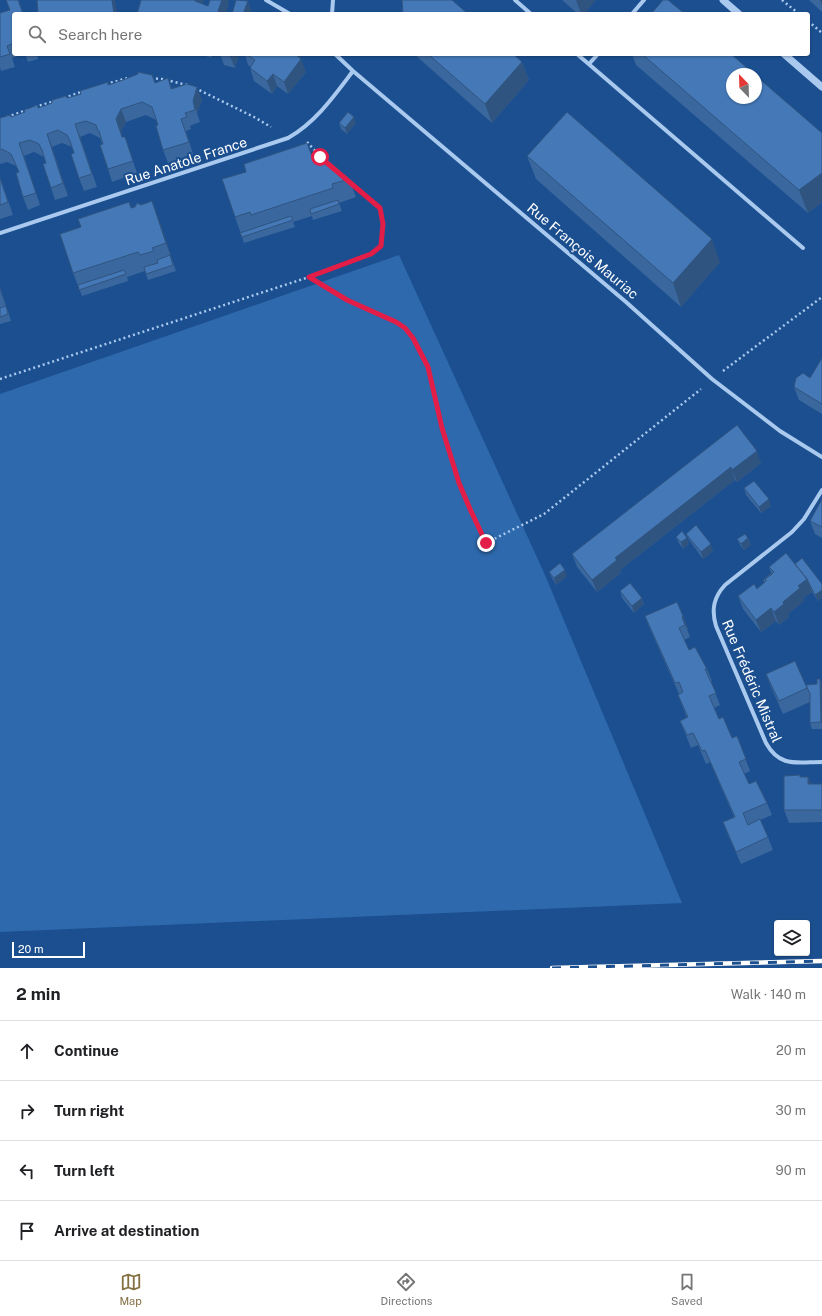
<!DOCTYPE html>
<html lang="en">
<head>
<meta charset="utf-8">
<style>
	:root { --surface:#fff; --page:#f6f6f6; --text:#202124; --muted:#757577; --line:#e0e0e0; --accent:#847042 }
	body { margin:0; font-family:"Public Sans",sans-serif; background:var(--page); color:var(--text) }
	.controls { position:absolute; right:12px; bottom:12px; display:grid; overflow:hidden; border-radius:4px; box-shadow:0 1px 3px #0004 }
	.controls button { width:36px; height:36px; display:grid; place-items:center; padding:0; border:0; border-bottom:1px solid var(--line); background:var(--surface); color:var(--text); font:20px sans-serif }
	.compass { position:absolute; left:726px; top:68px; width:36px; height:36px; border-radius:50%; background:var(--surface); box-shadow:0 1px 3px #0004; rotate:337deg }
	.scale { position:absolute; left:12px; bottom:10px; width:73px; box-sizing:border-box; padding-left:4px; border:2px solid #fff; border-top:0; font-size:11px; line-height:14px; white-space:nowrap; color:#fff; -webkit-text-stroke:3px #1b4f8f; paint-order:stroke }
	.stop { position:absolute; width:12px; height:12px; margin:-9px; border:3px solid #e11d48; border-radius:50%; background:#fff }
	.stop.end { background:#e11d48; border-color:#fff; box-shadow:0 1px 4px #0008 }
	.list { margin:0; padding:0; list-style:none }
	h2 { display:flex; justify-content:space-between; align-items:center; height:52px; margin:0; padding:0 16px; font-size:17px }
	h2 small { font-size:13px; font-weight:400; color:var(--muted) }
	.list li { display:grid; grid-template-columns:26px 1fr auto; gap:12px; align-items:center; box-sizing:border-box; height:60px; padding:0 16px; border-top:1px solid var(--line) }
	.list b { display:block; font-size:15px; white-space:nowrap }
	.list em { font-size:13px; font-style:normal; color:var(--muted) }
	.icon { flex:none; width:22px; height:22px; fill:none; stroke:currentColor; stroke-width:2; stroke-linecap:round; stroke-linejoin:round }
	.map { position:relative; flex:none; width:822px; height:968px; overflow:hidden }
	.search { position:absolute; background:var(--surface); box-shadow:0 1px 3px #0004; left:12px; right:12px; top:12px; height:44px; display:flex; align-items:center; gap:10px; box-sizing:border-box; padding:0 14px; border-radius:4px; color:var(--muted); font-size:15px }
	.sheet { height:292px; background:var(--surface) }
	nav { display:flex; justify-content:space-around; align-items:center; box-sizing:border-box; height:56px; border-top:1px solid var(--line); background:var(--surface); font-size:11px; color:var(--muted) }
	nav a { display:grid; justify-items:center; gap:2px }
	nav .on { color:var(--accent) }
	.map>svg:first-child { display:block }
</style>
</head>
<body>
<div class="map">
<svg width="822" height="968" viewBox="0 0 822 968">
	<rect width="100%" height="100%" fill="#1b4f8f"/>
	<!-- green -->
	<path fill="#2e69ad" d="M399 255 545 575 682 903 0 932V394Z"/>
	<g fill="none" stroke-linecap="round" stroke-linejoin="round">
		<!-- path -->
		<path stroke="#a9c9ee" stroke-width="2.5" stroke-dasharray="2 3" stroke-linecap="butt" d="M782 0 799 14
			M808 21 822 33
			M151 78 162 79 187 85
			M106 84 128 78
			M195 88 254 117 271 127
			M64 98 84 91
			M35 107 55 101
			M7 117 27 110
			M307 142 321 157
			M309 277 347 300 396 322 405 328 413 339 428 367 442 428 459 483 469 509 486 543 544 514 701 389
			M723 371 822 297
			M0 379 309 277 371 254 381 246 383 224 380 208 349 181"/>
		<!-- minor -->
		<path stroke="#a9c9ee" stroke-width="4" d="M266 0 290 14
			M515 0 531 14
			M332 14 333 0
			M632 14 644 0
			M335 54 353 71 626 302 712 379 780 431 822 457
			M577 54 803 248
			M589 64 598 54
			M0 233 288 138C316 122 334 96 353 71
			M822 490 804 519 792 532 725 585C714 597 711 609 716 626L766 743C780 768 797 762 822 762"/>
		<!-- tertiary -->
		<path stroke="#a9c9ee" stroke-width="7" d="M723 0 739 14
			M784 54 822 87"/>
		<!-- rail casing -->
		<g stroke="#fff" stroke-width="4.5">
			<path id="rail" d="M552 968 822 961"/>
		</g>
		<!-- rail -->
		<use href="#rail" stroke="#1b4f8f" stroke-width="3" stroke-dasharray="9" stroke-linecap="butt"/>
	</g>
	<!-- wall -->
	<path fill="#3a679d" d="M6 0H19L23 14H14V54H24L12 58 15 67 1 71 0 67V13L10 10Z
		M562 0H596L584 14H578Z
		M809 0H822V12Z
		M25 54H37L38 59 28 62Z
		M201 54H213L211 58Z
		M220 54H239L235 68 224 65Z
		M245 54H302L299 57 306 72 288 94 277 86 272 94 254 81 250 68 251 67 248 65Z
		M414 54H513L522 62 529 80 492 123Z
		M632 54H731L822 133V202L808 213 636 65Z
		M152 75 155 83 168 78 172 89 202 100 197 113 200 122 190 126 191 129 186 131 193 154 168 163 163 150 158 125 156 120 146 115 126 122 121 131 122 137H125L137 173 112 182 108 169 102 144 100 138 90 133 80 137 97 187 84 191 79 178 74 151 72 147 62 143 52 147 68 196 55 200 51 188 46 163 44 157 34 152 24 156 40 205 28 210 23 197 19 172 16 166 7 162 0 164V118L11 117 109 84Z
		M339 123H356L347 134 341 129Z
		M312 155 315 158 349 179 356 197 339 203 342 211 313 220 312 216 293 222 295 227 244 243 235 217Z
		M527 156 720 262 681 307 536 179Z
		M0 177 13 215 0 219Z
		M152 201 176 271 148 280 145 271 127 277 128 281 82 296 73 273 131 208Z
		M0 287 11 321 0 324Z
		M822 358V414L799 400 794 387 808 377H811Z
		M737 425 761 463 737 482 735 480 620 570 621 573 597 592 577 567 572 554Z
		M744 488 771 506 761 513 746 495Z
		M822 499V538L815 534 810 521Z
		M686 534 713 551 703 559 689 540Z
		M676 537 689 544 683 549 679 543Z
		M748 538 751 545 744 550 740 545 737 539Z
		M795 564 822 584V598L818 601 812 592 803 598 804 601 788 614 789 617 779 625 776 621 761 632 743 609 738 596 757 589 764 583 763 580 771 573 769 567Z
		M549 572 567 576 556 585 552 578Z
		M620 591 642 598 644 604 634 613 622 598Z
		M645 616H683L688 629H687L690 637 684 640 689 650 707 669 712 681 711 682 720 705 714 708 719 719 732 738 737 736 750 771 744 774 749 784 767 803 772 815 760 820 768 837 773 850 741 864 728 835 723 822 734 817 710 762 706 764 698 745 691 748 685 733 680 721 687 718 678 695 679 694 650 629Z
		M766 674 806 685 817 684 820 679 822 685V729H812L810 723V702L783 714 771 687Z
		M800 775V777H808L811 784H822V822L789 823 784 810Z"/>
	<!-- shaded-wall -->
	<path fill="#305480" d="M112 0H115L117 14H114Z
		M195 0H204L199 14 195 1Z
		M222 0H228L229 2 226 14 218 11Z
		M576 0H596L584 14H581Z
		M820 0H822V6Z
		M248 1 252 13V14H243Z
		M230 54H239L235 68 230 56Z
		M291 54H302L295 63Z
		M301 59 306 72 288 94 284 82Z
		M522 62 529 80 492 123 485 104Z
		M273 74 277 86 272 94 267 81Z
		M197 87 202 100 197 113 200 122 193 101Z
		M121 109 126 122 121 131 126 150 116 119Z
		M354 117 356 123 347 134 345 128Z
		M47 134 52 147 68 196 63 183Z
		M822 173V202L808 213 799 190Z
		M152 201 159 219 176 271 166 243Z
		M712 239 720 262 681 307 673 283Z
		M0 287 8 313 0 290Z
		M757 451 761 463 737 482 732 470Z
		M731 467 735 480 620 570 621 573 597 592 592 580 615 558Z
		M769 499 771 506 761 513 759 507Z
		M687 538 689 544 683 549 681 542Z
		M748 538 751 545 744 550 741 544Z
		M711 544 713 551 703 559 701 552Z
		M565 570 567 576 556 585 554 578Z
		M807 579 812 592 803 598 804 601 788 614 789 617 779 625 774 612 783 602 798 586Z
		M822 590V598L818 601 815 595Z
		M642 598 644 604 634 613 632 606Z
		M771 608 776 621 761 632 756 620Z
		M683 616 688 629H687L682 617Z
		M820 679 822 685V725L821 722Z
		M808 777 813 789 808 784Z"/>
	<!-- building -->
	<path fill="#4478b7" stroke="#305480" d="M6 0H18L23 14H14V43L7 46 10 54 0 57V13L10 10Z
		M37 0H112L114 14H38Z
		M141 0H195V1L208 6 210 0H222L218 11 226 14H137Z
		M236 0 248 1 243 14H232Z
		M402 0H452L468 14H403Z
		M663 0H668L685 14H651Z
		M246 54H295L301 59 284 82 273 74 267 81 250 68 255 60Z
		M428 54H513L522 62 485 104Z
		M642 54H731L754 74H732V98H756V76L822 133V173L799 190Z
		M138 72 152 75 155 83 168 78 171 89 187 84 197 87 193 101 195 110 185 113 187 117 181 119 189 142 163 150 156 126 158 125 152 107 142 102 121 109 116 119 122 137H125L133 161 108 169 100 145 103 144 99 131H98L96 125 86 121 75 124 92 174 79 178 71 154 74 153 70 141 67 135 58 130 47 134 63 183 51 188 43 164 46 163 42 150 39 144 30 140 19 143 36 193 23 197 16 173 19 172 11 154 2 149 0 150V118L10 115 11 117 25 112 24 110 38 105V108L52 103V100L66 96 67 98 81 94 80 91 108 82V85L123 80 138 74Z
		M348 112 354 117 345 128 339 123Z
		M567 112 712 239 673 283 527 156Z
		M307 143 313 159 322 155 349 179 332 184 333 188 251 215 250 212 235 217 222 179 246 172 244 164Z
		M312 155 315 158 313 159Z
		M0 178 8 202 0 205Z
		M338 200 339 204 311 214 310 209Z
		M152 201 166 243 152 248 154 251 140 255 138 252 73 273 60 234 81 227 78 219 129 202 131 208 135 207 137 203 141 205Z
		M291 216 293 220 242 237 240 233Z
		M170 255 173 265 146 274 144 267 158 263 157 260Z
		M124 270 126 274 79 290 78 285Z
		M6 306 8 314 0 317V308Z
		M822 358V404L794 387 796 378 803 373 810 378Z
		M737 425 757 451 732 470 731 467 615 558 617 560 592 580 572 554Z
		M754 481 769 499 759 507 744 488Z
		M822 499V527L810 521Z
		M696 525 711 544 701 552 686 534Z
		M682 531 687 538 681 542 676 537Z
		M745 534 748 538 741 544 737 539Z
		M786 553 807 579 798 586 800 588 783 602 784 604 774 612 771 608 756 620 738 596 754 584 757 589 766 581 765 579 774 572 769 567Z
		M802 558 822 584V590L815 595 807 579 795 564Z
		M560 563 565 570 554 578 549 572Z
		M771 573 772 574 765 579 766 581 765 582 763 580Z
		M630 583 642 598 632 606 620 591Z
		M677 602 683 616 682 617 685 625 679 628 689 650 695 647 707 669H705L716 693 709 696 719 719 723 717 732 738 737 736 746 759 739 762 749 784 756 781 767 803 743 813 748 825 760 819 768 837 736 852 723 822 735 817 705 750 702 751 693 733 687 735 680 721 688 717 678 695 683 692 679 682 675 683 645 616Z
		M795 661 807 688 779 701 766 674Z
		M817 679H820L821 722 810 723V694L806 685 817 684Z
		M800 775V777H808V784H822V810H784V776Z"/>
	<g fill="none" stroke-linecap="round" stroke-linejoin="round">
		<!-- route -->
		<path stroke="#e11d48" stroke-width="5" d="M320 157 380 208 383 224 381 246 371 254 309 277 347 300 396 322 405 328 413 338 428 367 442 428 459 483 470 509 486 543"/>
	</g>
	<g text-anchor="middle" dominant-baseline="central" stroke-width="4" stroke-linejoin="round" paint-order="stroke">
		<!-- street labels -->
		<g font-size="14" fill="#fff" stroke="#1b4f8f">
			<text transform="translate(186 161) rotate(-18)">Rue Anatole France</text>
			<text transform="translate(583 251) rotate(40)">Rue François Mauriac</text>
			<text transform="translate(752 681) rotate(67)">Rue Frédéric Mistral</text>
		</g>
	</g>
</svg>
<div class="controls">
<button><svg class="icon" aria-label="layers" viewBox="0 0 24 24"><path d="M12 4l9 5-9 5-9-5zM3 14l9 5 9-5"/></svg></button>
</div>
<svg class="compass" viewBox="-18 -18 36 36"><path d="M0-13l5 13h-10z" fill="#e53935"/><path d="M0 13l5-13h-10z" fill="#757577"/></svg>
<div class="scale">20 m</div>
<div class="stop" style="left:320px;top:157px"></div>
<div class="stop end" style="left:486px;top:543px"></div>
<div class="search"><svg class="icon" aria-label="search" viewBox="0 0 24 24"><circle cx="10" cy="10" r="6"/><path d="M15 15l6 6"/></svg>Search here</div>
</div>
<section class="sheet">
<h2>2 min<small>Walk · 140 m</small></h2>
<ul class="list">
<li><svg class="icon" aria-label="ahead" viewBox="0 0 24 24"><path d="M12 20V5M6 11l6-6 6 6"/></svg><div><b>Continue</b></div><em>20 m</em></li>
<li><svg class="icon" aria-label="right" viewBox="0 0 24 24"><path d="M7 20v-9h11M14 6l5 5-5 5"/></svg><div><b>Turn right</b></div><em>30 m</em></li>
<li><svg class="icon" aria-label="left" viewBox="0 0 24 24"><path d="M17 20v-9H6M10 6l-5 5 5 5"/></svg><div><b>Turn left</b></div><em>90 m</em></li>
<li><svg class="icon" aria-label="arrive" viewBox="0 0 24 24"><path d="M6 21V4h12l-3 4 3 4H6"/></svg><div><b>Arrive at destination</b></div></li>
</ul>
</section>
<nav>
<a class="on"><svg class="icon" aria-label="map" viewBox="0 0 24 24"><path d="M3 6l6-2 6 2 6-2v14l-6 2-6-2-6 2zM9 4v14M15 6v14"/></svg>Map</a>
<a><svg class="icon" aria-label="directions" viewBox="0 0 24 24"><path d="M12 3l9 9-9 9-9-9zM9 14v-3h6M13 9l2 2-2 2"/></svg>Directions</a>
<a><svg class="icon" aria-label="saved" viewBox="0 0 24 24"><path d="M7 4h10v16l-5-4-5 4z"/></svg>Saved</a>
</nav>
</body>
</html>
